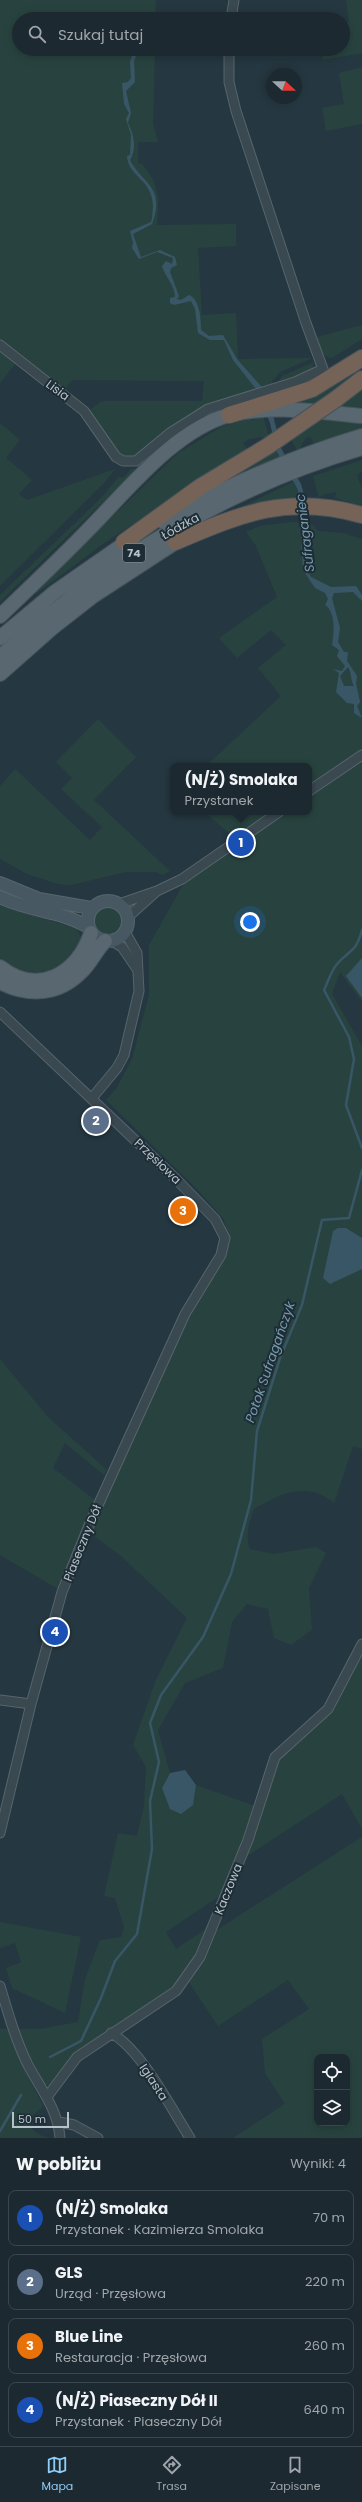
<!DOCTYPE html>
<html lang="pl">
<head>
<meta charset="utf-8">
<style>
	:root { --surface:#1c2930; --page:#29353c; --text:#f1f3f6; --muted:#a0a6ab; --line:#3a454c; --accent:#8ecef8 }
	body { margin:0; font-family:Poppins,sans-serif; background:var(--page); color:var(--text) }
	.controls { position:absolute; right:12px; bottom:12px; display:grid; overflow:hidden; border-radius:8px; box-shadow:0 2px 10px #0003 }
	.controls button { width:36px; height:36px; display:grid; place-items:center; padding:0; border:0; border-bottom:1px solid var(--line); background:var(--surface); color:var(--text); font:20px sans-serif }
	.compass { position:absolute; left:266px; top:68px; width:36px; height:36px; border-radius:50%; background:var(--surface); box-shadow:0 2px 10px #0003; rotate:112deg }
	.scale { position:absolute; left:12px; bottom:10px; width:57px; box-sizing:border-box; padding-left:4px; border:2px solid #b6c2ca; border-top:0; font-size:11px; line-height:14px; white-space:nowrap; color:#b6c2ca; -webkit-text-stroke:3px #1e2d35; paint-order:stroke }
	.you { position:absolute; left:250px; top:922px; width:14px; height:14px; margin:-10px; border:3px solid #fff; border-radius:50%; background:#1a73e8; box-shadow:0 0 0 6px #1a73e833 }
	.badge { display:grid; place-items:center; width:26px; height:26px; border-radius:50%; background:var(--accent); color:#fff; font-size:13px; font-weight:700 }
	.pin { position:absolute; translate:-50% -50%; border:2px solid #fff; box-shadow:0 1px 4px #0006 }
	.popup { position:absolute; left:170px; top:763px; width:142px; height:52px; box-sizing:border-box; display:grid; place-content:center; border-radius:8px; background:var(--surface); filter:drop-shadow(0 1px 3px #0005); font-size:13px; white-space:nowrap; color:var(--muted) }
	.popup b { font-size:15px; color:var(--text) }
	.popup::after { content:''; position:absolute; left:50%; top:100%; margin-left:-8px; border:8px solid transparent; border-top-color:var(--surface) }
	.list { margin:0; padding:0; list-style:none }
	h2 { display:flex; justify-content:space-between; align-items:center; height:52px; margin:0; padding:0 16px; font-size:17px }
	h2 small { font-size:13px; font-weight:400; color:var(--muted) }
	.list li { display:grid; grid-template-columns:26px 1fr auto; gap:12px; align-items:center; box-sizing:border-box; height:56px; margin:0 8px 8px; padding:0 8px; border:1px solid var(--line); border-radius:8px }
	.list b { display:block; font-size:15px; white-space:nowrap }
	.list p { margin:0; font-size:13px; white-space:nowrap; color:var(--muted) }
	.list em { font-size:13px; font-style:normal; color:var(--muted) }
	.icon { flex:none; width:22px; height:22px; fill:none; stroke:currentColor; stroke-width:2; stroke-linecap:round; stroke-linejoin:round }
	.map { position:relative; flex:none; width:362px; height:2138px; overflow:hidden }
	.search { position:absolute; background:var(--surface); box-shadow:0 2px 10px #0003; left:12px; right:12px; top:12px; height:44px; display:flex; align-items:center; gap:10px; box-sizing:border-box; padding:0 14px; border-radius:22px; color:var(--muted); font-size:15px }
	.sheet { height:308px; background:var(--surface) }
	nav { display:flex; justify-content:space-around; align-items:center; box-sizing:border-box; height:56px; border-top:1px solid var(--line); background:var(--surface); font-size:11px; color:var(--muted) }
	nav a { display:grid; justify-items:center; gap:2px }
	nav .on { color:var(--accent) }
	.map>svg:first-child { display:block }
</style>
</head>
<body>
<div class="map">
<svg width="362" height="2138" viewBox="0 0 362 2138">
	<rect width="100%" height="100%" fill="#253740"/>
	<!-- green -->
	<path fill="#28433f" fill-rule="evenodd" d="M0 0H156L155 19H19V49H155L153 124 158 142H138V163L142 164C160 185 159 198 157 225L236 224V246L198 248 202 315 236 313 238 359 312 358 280 372 272 382 273 386 248 391 210 405 138 457 121 458 88 411 102 401H202L204 381 73 380 63 391 17 362 0 383Z
		M346 0H362V53L323 60 322 49H343V23L349 22Z
		M362 67V124L326 131 322 108 344 104 339 73Z
		M362 325V339L332 358C321 357 320 346 317 337Z
		M314 362 312 371 277 384 282 376Z
		M362 364V369L315 406 291 404Z
		M362 389V411L336 408Z
		M252 400V402C186 410 143 464 98 507 65 539 32 570 0 602V595L103 496 118 477 123 478 131 469H136C175 432 201 414 252 400Z
		M263 415 269 437 264 440 262 437 249 439 243 443 248 450 104 543 37 593H33L178 453 223 426 248 418 254 420 258 416Z
		M323 416 362 419V433L315 446 310 436 305 439 298 452 291 439Z
		M0 423 20 440 6 458 32 480 19 494 27 500 115 469 105 482 0 586Z
		M276 450 281 458 207 493Z
		M362 460V471L357 475 362 489V506L335 498 336 492 322 495 319 498 313 476Z
		M293 482 298 490 299 499 224 515Z
		M290 522 312 524 318 531 343 533 362 539V750L309 786V766H206L281 696 258 668 286 645 271 630 237 658 219 638 277 597 256 546 246 532 260 526Z
		M98 719 136 757 94 800 170 871 163 875 156 872H126L71 885 58 884 27 874 0 859V786L15 769 90 840 102 827 61 789 72 778 56 762Z
		M362 760V1002L340 972 332 994 362 1046V1449L353 1446 334 1503C306 1480 281 1494 254 1509 249 1522 245 1535 250 1549L273 1554 316 1547 326 1553 309 1588 312 1630 291 1645 274 1638 268 1609 247 1604 232 1622 223 1668 185 1683 158 1730 170 1773 162 1788 193 1805 196 1785 255 1806 245 1840 224 1893 166 1932 176 1949 209 1927 198 1956 174 1989 107 2030 74 2054 49 2086 43 2083 27 2051 21 2061 43 2106C40 2110 36 2112 33 2115 24 2129 41 2137 51 2138H0V2029H40L78 2022 85 1979 100 1940 121 1937 124 1927 115 1898 104 1896 118 1833 137 1836 144 1806 146 1767 133 1745 155 1682 187 1618 121 1556 90 1533 189 1315 223 1258 229 1237 223 1218 195 1187 106 1100 116 1089 132 1059 149 995V945L184 883 288 812H309V797Z
		M205 812H271L233 837Z
		M0 904 14 910 76 928 81 937C71 974 26 984 0 958Z
		M93 920a14 14 0 1 1 28 0a14 14 0 1 1-28 0Z
		M0 1359 48 1417 107 1470 104 1475 65 1443 53 1468 95 1500 60 1590 0 1555Z
		M362 1651V1829L342 1794 241 1860 277 1758 329 1711Z
		M362 1837V2138H233L285 2104 265 2073 262 2039 309 2009 288 1980 218 2026 188 1981 203 1958 212 1933ZM317 2057H347V2123H317Z
		M0 1922 81 1937 65 2013 12 1988 6 1968 21 1962 15 1943 0 1948Z"/>
	<!-- water -->
	<path fill="#395667" fill-rule="evenodd" d="M134 49H138L134 62 135 82 126 91 131 113 128 123C134 135 137 148 130 160 142 184 166 186 152 224L133 234 141 257 160 250 175 257 177 265 171 268 170 272 179 296 177 299 181 300 189 295C200 299 201 320 201 330L209 336 223 335 237 359 261 386 273 415 281 448 301 484 305 498 306 569 311 577 331 587 356 586 362 595V601L353 592 334 593 332 598 340 628 338 642 344 652H348L347 661 357 676 356 683 360 702 357 706 362 718 354 713V704L347 703 336 692 339 673 333 669 342 671 345 666 337 656 339 650 332 645C334 633 336 612 325 605L328 599 325 593 315 588 303 570 298 490 276 450 270 423 256 389 233 360 224 340H210L198 333 195 309 191 301 174 305 170 303V298L175 297C175 285 165 277 162 266L166 261 172 264 173 258 157 252 139 259 132 248 133 243 130 231 151 222C153 217 152 212 153 207 153 179 128 177 127 156L130 155 131 135 126 119 129 113 124 104 122 83 128 82 131 78 130 62ZM348 667C352 673 350 679 354 686H344L340 676Z
		M362 958V998L346 976Z
		M338 1228H346L362 1238V1269L330 1284 323 1278 333 1231Z
		M185 1770 196 1785 193 1805 181 1814 170 1809 162 1788 170 1773Z"/>
	<g fill="none" stroke-linecap="round" stroke-linejoin="round">
		<!-- stream -->
		<path stroke="#395667" stroke-width="2.5" d="M362 930C356 953 350 949 337 964 331 971 328 982 324 990L349 1037 354 1059 346 1105 362 1148
			M50 2057 81 2041 101 1998 115 1961 137 1934 152 1849 150 1801 159 1762 150 1723 161 1695 203 1637 231 1574 251 1500 257 1431 280 1358 302 1305 322 1220 349 1218 362 1170
			M0 2131 21 2095"/>
		<!-- street casing -->
		<g stroke="#57656d" stroke-width="11">
			<path id="street" d="M231 19 234 0
				M0 345 84 411 116 457 123 461H136L170 433 208 409 295 382 323 369 306 323 236 111 229 82V49
				M309 791 362 755
				M119 904 157 891 182 879 279 812
				M128 917 157 891
				M112 941 122 947 137 969
				M0 1012 177 1180 215 1219 225 1238 221 1255 185 1314 90 1523 62 1592 31 1704 0 1833
				M92 1098 117 1068 124 1055 139 991 137 953 125 932
				M0 1700 31 1704
				M0 1986C8 2013 16 2041 28 2065 41 2089 58 2110 60 2138
				M111 2033C141 2049 171 2108 190 2138
				M47 2097 77 2057 176 1991 200 1957 248 1840 275 1757 328 1709 362 1644
				M59 2122 74 2125 98 2138"/>
		</g>
		<!-- secondary casing -->
		<g stroke="#57656d" stroke-width="14">
			<path id="secondary" d="M0 883 39 899 91 908
				M0 897C28 911 62 911 88 927
				M88 921a20 20 0 1 1 40 0a20 20 0 1 1-40 0Z"/>
		</g>
		<!-- primary casing -->
		<g stroke="#46545c" stroke-width="16">
			<path id="primary" d="M162 521C226 486 292 457 362 436
				M0 616C29 588 59 560 87 531 126 492 174 430 229 415 273 404 318 412 362 416
				M0 638 55 592 134 537
				M0 657C105 562 226 488 362 448
				M0 674 52 628 93 596 185 536
				M0 967C38 997 78 974 91 933
				M0 982C29 997 59 995 82 971 91 962 96 950 105 941"/>
		</g>
		<!-- highway casing -->
		<g stroke="#44525a" stroke-width="18">
			<path id="highway" d="M336 399 362 379
				M229 415 312 389 362 358
				M124 542 200 487 268 446
				M175 542C243 513 287 494 362 515"/>
		</g>
		<!-- street -->
		<use href="#street" stroke="#3a4850" stroke-width="9"/>
		<!-- secondary -->
		<use href="#secondary" stroke="#485863" stroke-width="12"/>
		<!-- primary -->
		<use href="#primary" stroke="#586770" stroke-width="14"/>
		<!-- highway -->
		<use href="#highway" stroke="#766357" stroke-width="16"/>
		<!-- highway-bridge casing -->
		<g stroke="#44525a" stroke-width="18" stroke-linecap="butt">
			<path id="highway-bridge" d="M268 446 336 399"/>
		</g>
		<!-- highway-bridge -->
		<use href="#highway-bridge" stroke="#766357" stroke-width="16"/>
	</g>
	<g text-anchor="middle" dominant-baseline="central" stroke-width="4" stroke-linejoin="round" paint-order="stroke">
		<!-- shield labels -->
		<rect fill="#1e2d35" stroke="#88959d" stroke-width="1" x="123" y="544" width="22" height="18" rx="3"/>
		<g font-size="11" font-weight="bold" fill="#b6c2ca">
			<text x="134" y="553">74</text>
		</g>
		<!-- street labels -->
		<g font-size="12" fill="#b6c2ca" stroke="#1e2d35">
			<text transform="translate(58 390) rotate(37)">Lisia</text>
			<text transform="translate(180 526) rotate(-29)">Łódzka</text>
			<text transform="translate(158 1161) rotate(44)">Przęsłowa</text>
			<text transform="translate(82 1543) rotate(-68)">Piaseczny Dół</text>
			<text transform="translate(228 1889) rotate(-68)">Kaczowa</text>
			<text transform="translate(154 2082) rotate(57)">Iglasta</text>
		</g>
		<!-- water labels -->
		<g font-size="13" font-style="italic" fill="#769aad" stroke="#1e2d35">
			<text transform="translate(305 533) rotate(-97)">Sufraganiec</text>
			<text transform="translate(270 1362) rotate(-71)">Potok Sufragańczyk</text>
		</g>
	</g>
</svg>
<div class="controls">
<button><svg class="icon" aria-label="locate" viewBox="0 0 24 24"><circle cx="12" cy="12" r="6"/><path d="M12 2v4M12 18v4M2 12h4M18 12h4"/></svg></button>
<button><svg class="icon" aria-label="layers" viewBox="0 0 24 24"><path d="M12 4l9 5-9 5-9-5zM3 14l9 5 9-5"/></svg></button>
</div>
<svg class="compass" viewBox="-18 -18 36 36"><path d="M0-13l5 13h-10z" fill="#e53935"/><path d="M0 13l5-13h-10z" fill="#a0a6ab"/></svg>
<div class="scale">50 m</div>
<div class="you"></div>
<div class="pin badge" style="left:241px;top:843px;background:#1a4fb4">1</div>
<div class="popup"><b>(N/Ż) Smolaka</b>Przystanek</div>
<div class="pin badge" style="left:96px;top:1121px;background:#5c6f8a">2</div>
<div class="pin badge" style="left:183px;top:1211px;background:#e8710a">3</div>
<div class="pin badge" style="left:55px;top:1632px;background:#1a4fb4">4</div>
<div class="search"><svg class="icon" aria-label="search" viewBox="0 0 24 24"><circle cx="10" cy="10" r="6"/><path d="M15 15l6 6"/></svg>Szukaj tutaj</div>
</div>
<section class="sheet">
<h2>W pobliżu<small>Wyniki: 4</small></h2>
<ul class="list">
<li><span class="badge" style="background:#1a4fb4">1</span><div><b>(N/Ż) Smolaka</b><p>Przystanek · Kazimierza Smolaka</p></div><em>70 m</em></li>
<li><span class="badge" style="background:#5c6f8a">2</span><div><b>GLS</b><p>Urząd · Przęsłowa</p></div><em>220 m</em></li>
<li><span class="badge" style="background:#e8710a">3</span><div><b>Blue Line</b><p>Restauracja · Przęsłowa</p></div><em>260 m</em></li>
<li><span class="badge" style="background:#1a4fb4">4</span><div><b>(N/Ż) Piaseczny Dół II</b><p>Przystanek · Piaseczny Dół</p></div><em>640 m</em></li>
</ul>
</section>
<nav>
<a class="on"><svg class="icon" aria-label="map" viewBox="0 0 24 24"><path d="M3 6l6-2 6 2 6-2v14l-6 2-6-2-6 2zM9 4v14M15 6v14"/></svg>Mapa</a>
<a><svg class="icon" aria-label="directions" viewBox="0 0 24 24"><path d="M12 3l9 9-9 9-9-9zM9 14v-3h6M13 9l2 2-2 2"/></svg>Trasa</a>
<a><svg class="icon" aria-label="saved" viewBox="0 0 24 24"><path d="M7 4h10v16l-5-4-5 4z"/></svg>Zapisane</a>
</nav>
</body>
</html>
